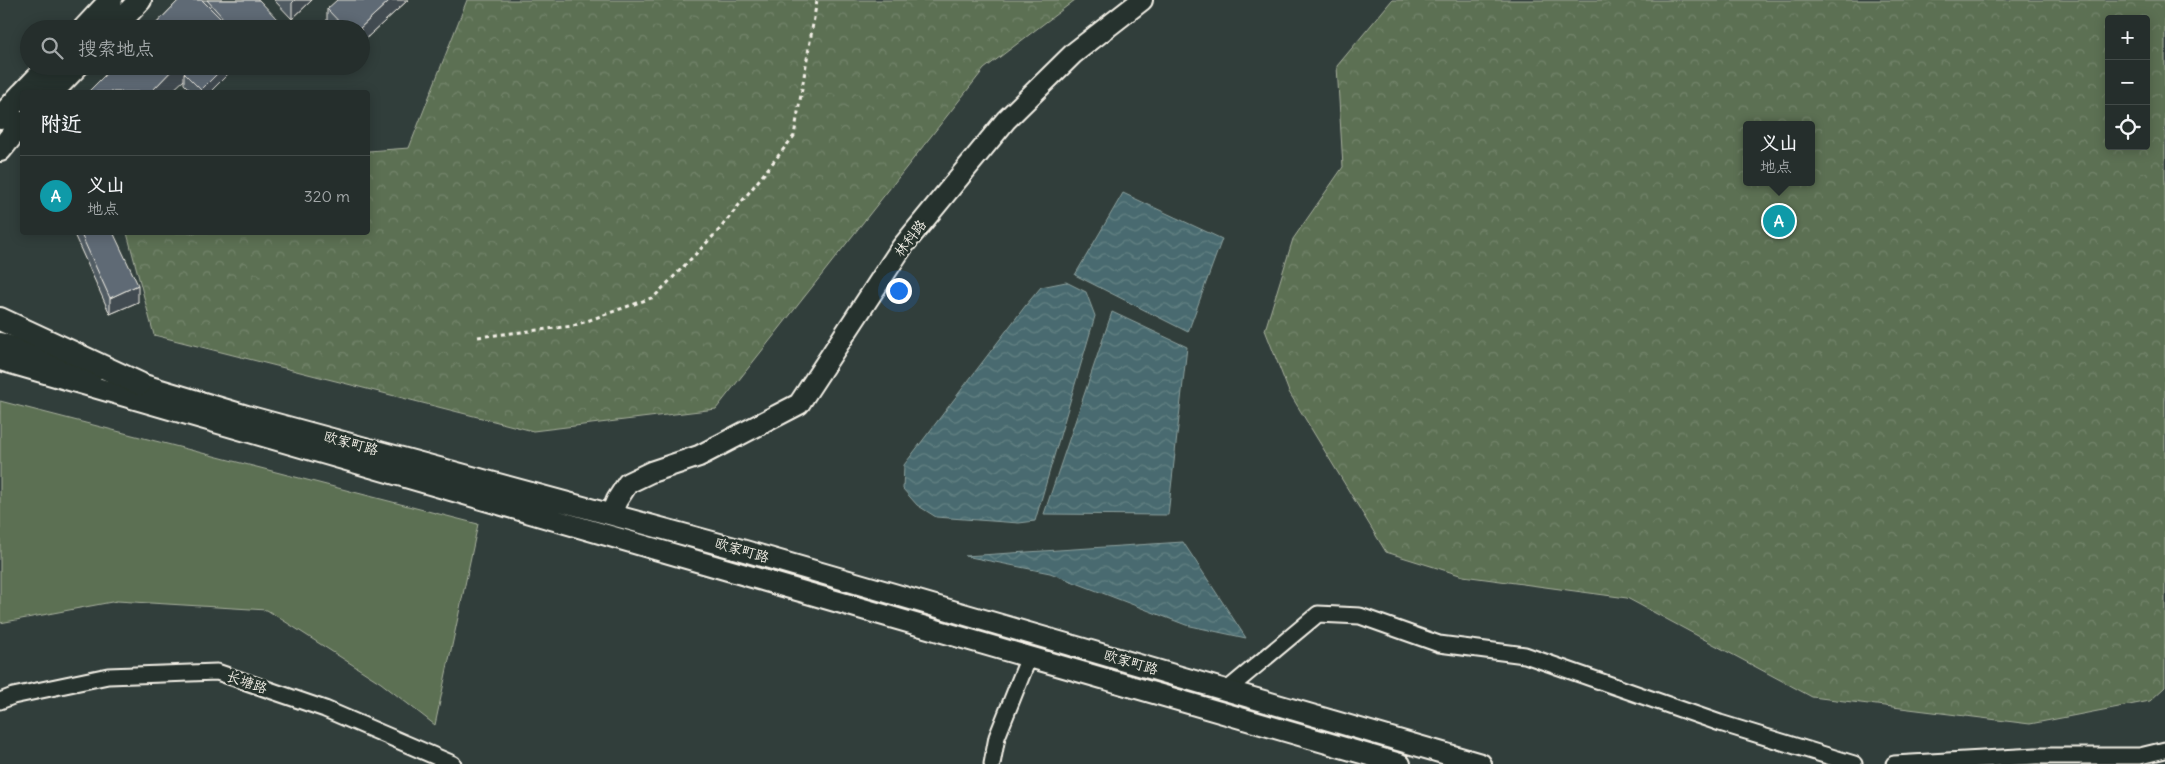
<!DOCTYPE html>
<html lang="zh">
<head>
<meta charset="utf-8">
<style>
	:root { --surface:#252e2c; --page:#2d3634; --text:#f1f3f6; --muted:#a3a8a9; --line:#424a48; --accent:#d6ab8b }
	body { margin:0; font-family:Delius,"LXGW WenKai TC",sans-serif; background:var(--page); color:var(--text) }
	.controls { position:absolute; right:15px; top:15px; display:grid; overflow:hidden; border-radius:5px; box-shadow:0 2px 12px #0003 }
	.controls button { width:45px; height:45px; display:grid; place-items:center; padding:0; border:0; border-bottom:1px solid var(--line); background:var(--surface); color:var(--text); font:25px sans-serif }
	.you { position:absolute; left:898px; top:290px; width:18px; height:18px; margin:-12px; border:4px solid #fff; border-radius:50%; background:#1a73e8; box-shadow:0 0 0 8px #1a73e833 }
	.badge { display:grid; place-items:center; width:32px; height:32px; border-radius:50%; background:var(--accent); color:#fff; font-size:16px; font-weight:700 }
	.pin { position:absolute; translate:-50% -50%; border:2px solid #fff; box-shadow:0 1px 5px #0006 }
	.popup { position:absolute; left:1743px; top:121px; width:72px; height:65px; box-sizing:border-box; display:grid; place-content:center; border-radius:5px; background:var(--surface); filter:drop-shadow(0 1px 4px #0005); font-size:16px; white-space:nowrap; color:var(--muted) }
	.popup b { font-size:19px; color:var(--text) }
	.popup::after { content:''; position:absolute; left:50%; top:100%; margin-left:-10px; border:10px solid transparent; border-top-color:var(--surface) }
	.list { margin:0; padding:0; list-style:none }
	h2 { display:flex; justify-content:space-between; align-items:center; height:65px; margin:0; padding:0 20px; font-size:21px }
	h2 small { font-size:16px; font-weight:400; color:var(--muted) }
	.list li { display:grid; grid-template-columns:32px 1fr auto; gap:15px; align-items:center; box-sizing:border-box; height:80px; padding:0 20px; border-top:1px solid var(--line) }
	.list b { display:block; font-size:19px; white-space:nowrap }
	.list p { margin:0; font-size:16px; white-space:nowrap; color:var(--muted) }
	.list em { font-size:16px; font-style:normal; color:var(--muted) }
	.icon { flex:none; width:28px; height:28px; fill:none; stroke:currentColor; stroke-width:2; stroke-linecap:round; stroke-linejoin:round }
	.map { position:relative; flex:none; width:2165px; height:764px; overflow:hidden }
	.search { position:absolute; background:var(--surface); box-shadow:0 2px 12px #0003; left:20px; top:20px; width:350px; height:55px; display:flex; align-items:center; gap:12px; box-sizing:border-box; padding:0 18px; border-radius:28px; color:var(--muted); font-size:19px }
	.panel { position:absolute; background:var(--surface); box-shadow:0 2px 12px #0003; left:20px; top:90px; width:350px; height:145px; border-radius:5px }
	.map>svg:first-child { display:block }
</style>
</head>
<body>
<div class="map">
<svg width="2165" height="764" viewBox="0 0 2165 764">
	<defs>
		<pattern id="forest-crowns" width="20" height="18" patternUnits="userSpaceOnUse" patternTransform="scale(1.25)"><rect width="20" height="18" fill="#5c7053"/><path d="M2 6a3 3 0 1 1 6 0M12 15a3 3 0 1 1 6 0" fill="none" stroke="#74856c"/></pattern>
		<pattern id="water-waves" width="16" height="10" patternUnits="userSpaceOnUse" patternTransform="scale(1.25)"><rect width="16" height="10" fill="#496b6f"/><path d="M0 5q4-4 8 0t8 0" fill="none" stroke="#648184"/></pattern>
	</defs>
	<rect width="100%" height="100%" fill="#313e3b"/>
	<filter id="ink" filterUnits="userSpaceOnUse"><feTurbulence type="fractalNoise" baseFrequency=".02" numOctaves="2"/><feDisplacementMap in="SourceGraphic" scale="10" xChannelSelector="R" yChannelSelector="G"/><feConvolveMatrix kernelMatrix="1 2 1 2 8 2 1 2 1" color-interpolation-filters="sRGB"/></filter>
	<g filter="url(#ink)">
		<!-- grass -->
		<path fill="#5c7053" stroke="#a8b09e" d="M0 401 478 524 435 725 381 683 267 610 117 601 0 623Z"/>
		<!-- forest -->
		<path fill="url(#forest-crowns)" stroke="#a8b09e" fill-rule="evenodd" d="M467 0H1075L984 69 716 409 533 431 154 335 127 233 368 232V151L409 148Z
			M1392 0H2165V687L2150 701 2030 724 1812 697 1627 598 1463 576 1386 552 1289 392 1265 330 1293 239 1343 167 1337 66ZM2109 19H2146V146H2109ZM1746 125H1812V182H1746Z"/>
		<!-- water -->
		<path fill="url(#water-waves)" stroke="#8da19f" d="M1123 193 1222 239 1188 332 1075 275Z
			M1066 282 1086 292 1095 316 1035 521 1019 523 936 517 917 505 903 489 904 465 1026 305 1041 287Z
			M1112 312 1187 347 1168 515 1044 514Z
			M1183 542 1246 638 1186 625 1050 573 965 556Z"/>
		<g fill="none" stroke-linecap="round" stroke-linejoin="round">
			<!-- street casing -->
			<g stroke="#f4f1e8" stroke-width="19">
				<path id="street" d="M1227 690 1318 614 1360 616 1439 644 1525 655 1720 723 1854 764
					M0 701 13 696 108 676 217 672 325 709 453 764
					M992 764 997 737 1029 657
					M1894 764 2036 756H2140L2165 750"/>
			</g>
			<!-- secondary casing -->
			<g stroke="#f4f1e8" stroke-width="24">
				<path id="secondary" d="M0 343 94 371
					M0 360 1400 764
					M124 379 247 416 738 549 1481 764
					M611 514 617 500 628 483 651 472 699 456 799 404 902 247 1006 120 1074 53 1142 0"/>
			</g>
			<!-- primary casing -->
			<g stroke="#f4f1e8" stroke-width="26">
				<path id="primary" d="M84 29 111 0
					M113 29 140 0
					M24 92 49 66
					M52 92 77 66
					M0 118 22 94
					M0 150 22 123
					M0 319 140 384"/>
			</g>
			<!-- path -->
			<path stroke="#f4f1e8" stroke-width="3" stroke-dasharray="4 4" stroke-linecap="butt" d="M478 337 573 326 654 297 719 230 794 136 817 0"/>
			<!-- street -->
			<use href="#street" stroke="#26332d" stroke-width="15"/>
			<!-- secondary -->
			<use href="#secondary" stroke="#26332d" stroke-width="20"/>
			<!-- primary -->
			<use href="#primary" stroke="#26332d" stroke-width="22"/>
		</g>
		<!-- wall -->
		<path fill="#515c64" stroke="#f4f1e8" d="M179 0H259L278 29H151Z
			M274 0H312L292 19Z
			M408 0 361 43V29H331L327 25V9Z
			M114 66H236L210 92H192L184 84V80Z
			M73 232H113L138 302 110 314Z"/>
		<!-- shaded-wall -->
		<path fill="#424b51" stroke="#f4f1e8" d="M295 0H312L292 19V3Z
			M390 0H408L361 43V29H359Z
			M222 20V29H213Z
			M278 20V29H269Z
			M176 66H197L184 73V80L171 92H151Z
			M225 66H236L210 92H201V90Z
			M138 285V302L110 314V298Z"/>
		<!-- building -->
		<path fill="#5e6b74" stroke="#f4f1e8" d="M179 0H202L222 20 213 29H151Z
			M207 0H259L278 20 269 29H233Z
			M337 0H390L359 29H346L327 9Z
			M114 66H176L151 92H88Z
			M191 66H225L201 90 184 73Z
			M80 232H113L138 285 110 298Z"/>
	</g>
	<g text-anchor="middle" dominant-baseline="central" stroke-width="5" stroke-linejoin="round" paint-order="stroke">
		<!-- street labels -->
		<g font-size="14" fill="#f4f1e8" stroke="#26332d">
			<text transform="translate(910 238) rotate(-52)">林科路</text>
			<text transform="translate(351 443) rotate(15)">欧家町路</text>
			<text transform="translate(742 550) rotate(16)">欧家町路</text>
			<text transform="translate(1131 662) rotate(16)">欧家町路</text>
			<text transform="translate(247 682) rotate(19)">长塘路</text>
		</g>
	</g>
</svg>
<div class="controls">
<button>+</button>
<button>−</button>
<button><svg class="icon" aria-label="locate" viewBox="0 0 24 24"><circle cx="12" cy="12" r="6"/><path d="M12 2v4M12 18v4M2 12h4M18 12h4"/></svg></button>
</div>
<div class="you"></div>
<div class="pin badge" style="left:1779px;top:221px;background:#0f9aa8">A</div>
<div class="popup"><b>义山</b>地点</div>
<div class="search"><svg class="icon" aria-label="search" viewBox="0 0 24 24"><circle cx="10" cy="10" r="6"/><path d="M15 15l6 6"/></svg>搜索地点</div>
<section class="panel">
<h2>附近<small></small></h2>
<ul class="list">
<li><span class="badge" style="background:#0f9aa8">A</span><div><b>义山</b><p>地点</p></div><em>320 m</em></li>
</ul>
</section>
</div>
</body>
</html>
